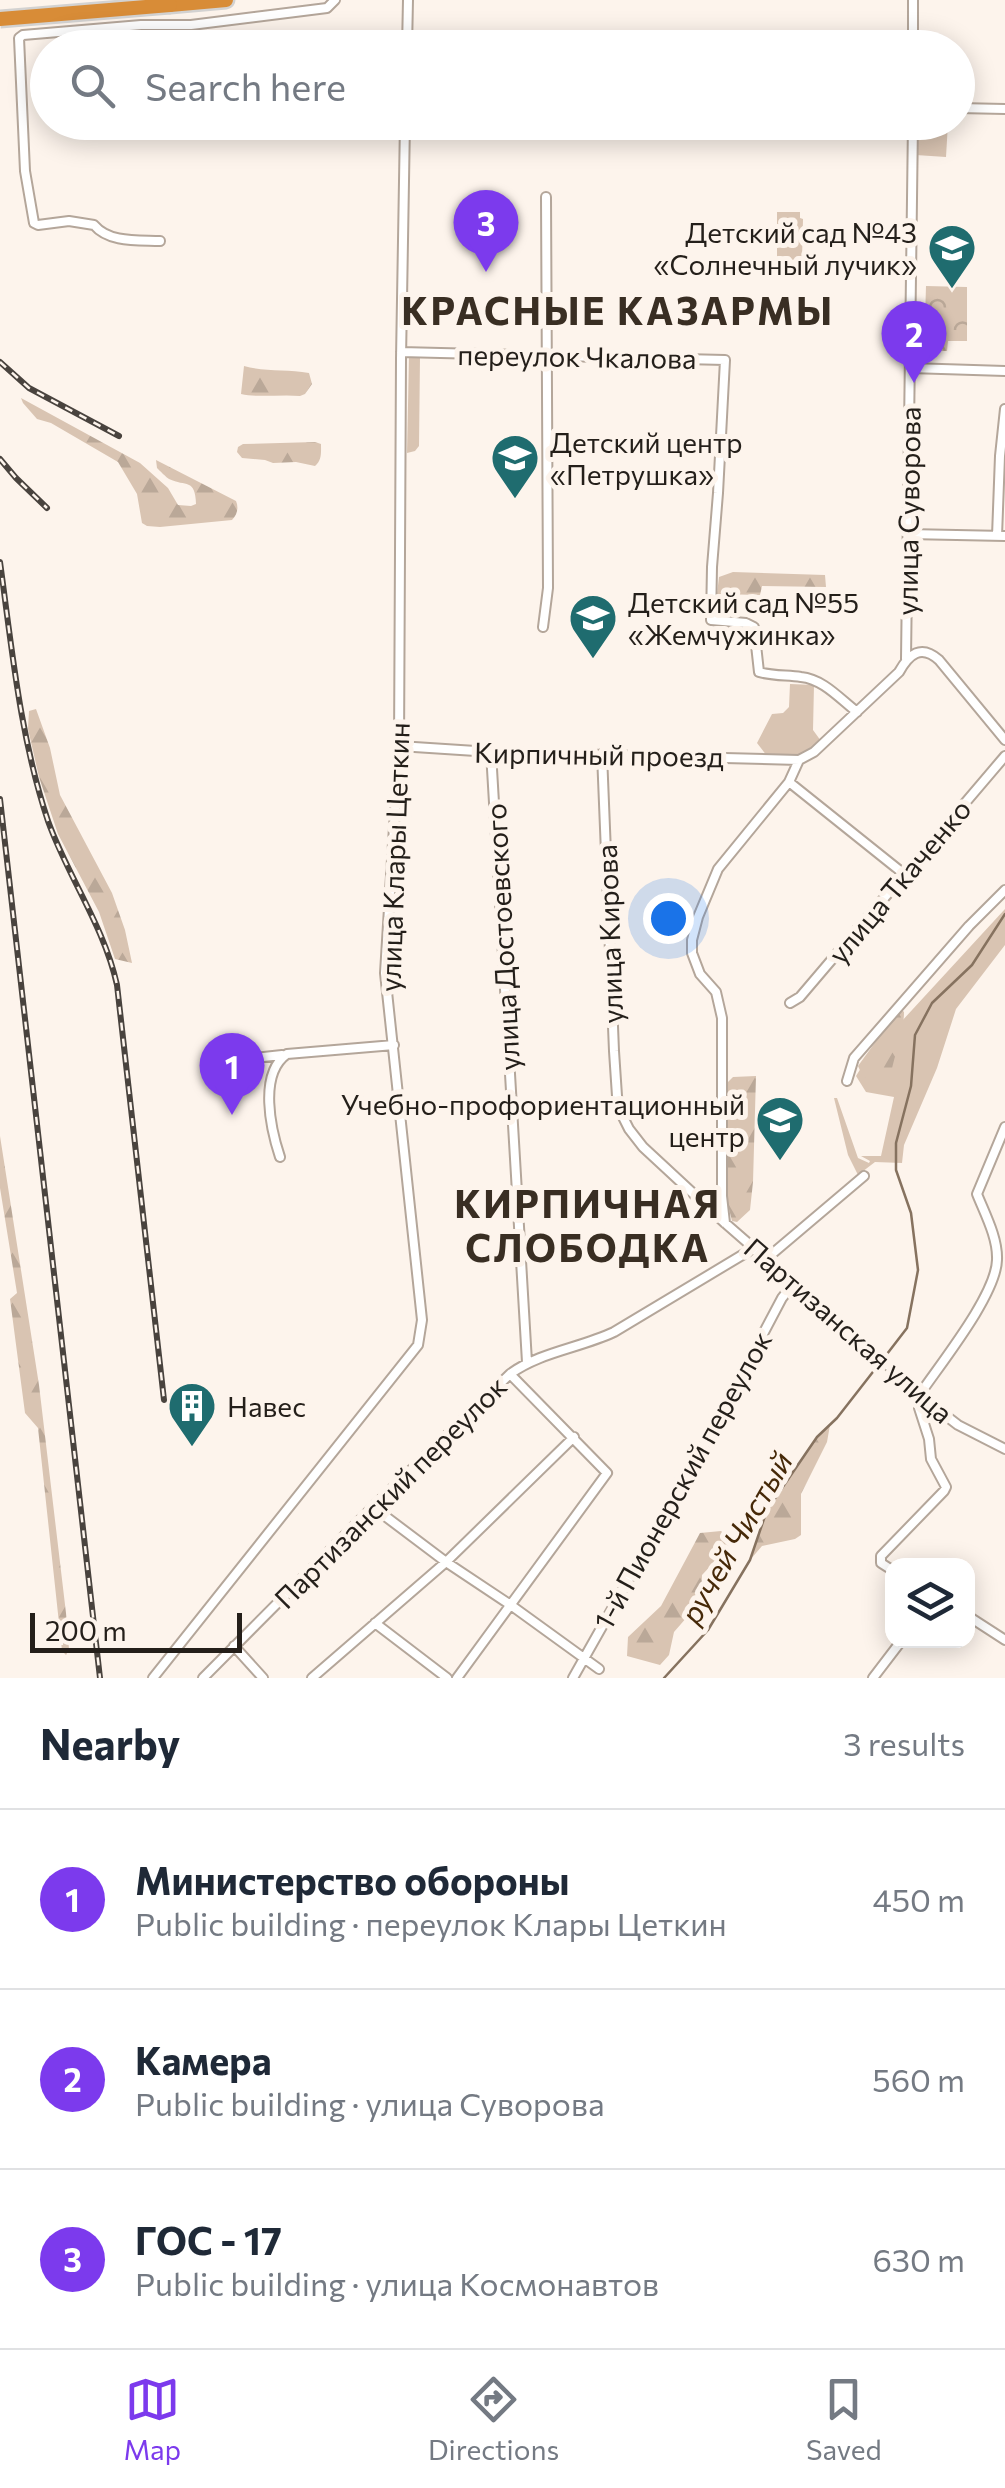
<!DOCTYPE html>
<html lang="en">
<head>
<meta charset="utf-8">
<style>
	:root { --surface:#fff; --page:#f2f2f3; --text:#1f2937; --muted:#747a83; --line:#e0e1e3; --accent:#7c3aed }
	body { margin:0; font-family:Commissioner,sans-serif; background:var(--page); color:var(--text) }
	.controls { position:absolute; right:30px; bottom:30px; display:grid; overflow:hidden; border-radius:20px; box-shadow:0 5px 25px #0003 }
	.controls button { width:90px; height:90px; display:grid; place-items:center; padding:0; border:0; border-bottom:2px solid var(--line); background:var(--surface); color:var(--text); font:50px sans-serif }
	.scale { position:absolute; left:30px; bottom:25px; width:212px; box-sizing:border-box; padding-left:10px; border:5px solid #241f1a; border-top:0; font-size:28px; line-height:35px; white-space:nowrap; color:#241f1a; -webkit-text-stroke:8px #fdf4ec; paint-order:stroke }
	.you { position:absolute; left:668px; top:918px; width:35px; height:35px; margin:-25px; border:8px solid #fff; border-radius:50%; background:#1a73e8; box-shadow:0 0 0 15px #1a73e833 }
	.badge { display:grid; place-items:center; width:65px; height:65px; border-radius:50%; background:var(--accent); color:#fff; font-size:32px; font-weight:700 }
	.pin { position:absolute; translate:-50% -82px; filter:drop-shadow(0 2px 5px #0008) }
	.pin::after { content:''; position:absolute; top:52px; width:35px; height:30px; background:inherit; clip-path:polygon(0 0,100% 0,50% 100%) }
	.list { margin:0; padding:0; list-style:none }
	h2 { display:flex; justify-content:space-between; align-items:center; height:130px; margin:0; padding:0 40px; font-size:42px }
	h2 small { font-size:32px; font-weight:400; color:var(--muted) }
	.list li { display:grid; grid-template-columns:65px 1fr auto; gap:30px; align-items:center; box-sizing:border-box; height:180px; padding:0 40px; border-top:2px solid var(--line) }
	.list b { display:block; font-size:38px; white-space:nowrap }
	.list p { margin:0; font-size:32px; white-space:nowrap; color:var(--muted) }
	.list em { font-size:32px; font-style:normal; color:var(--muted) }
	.icon { flex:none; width:55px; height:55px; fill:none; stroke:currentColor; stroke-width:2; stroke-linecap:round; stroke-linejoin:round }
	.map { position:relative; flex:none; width:1005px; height:1678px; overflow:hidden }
	.search { position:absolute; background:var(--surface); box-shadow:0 5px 25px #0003; left:30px; right:30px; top:30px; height:110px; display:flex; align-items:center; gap:25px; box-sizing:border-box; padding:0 35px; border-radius:55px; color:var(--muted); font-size:38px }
	.sheet { height:670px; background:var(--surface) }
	nav { display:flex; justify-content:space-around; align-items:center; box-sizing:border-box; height:140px; border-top:2px solid var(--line); background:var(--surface); font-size:28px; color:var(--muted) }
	nav a { display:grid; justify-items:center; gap:5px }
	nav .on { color:var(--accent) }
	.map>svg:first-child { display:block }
</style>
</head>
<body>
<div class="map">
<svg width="1005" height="1678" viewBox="0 0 1005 1678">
	<defs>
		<pattern id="forest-firs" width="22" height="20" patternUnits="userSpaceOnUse" patternTransform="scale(2.5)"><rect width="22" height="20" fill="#d9c4b2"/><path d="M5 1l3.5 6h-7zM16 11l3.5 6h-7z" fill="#baa898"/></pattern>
		<pattern id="park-crowns" width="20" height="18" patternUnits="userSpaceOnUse" patternTransform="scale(2.5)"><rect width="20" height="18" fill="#d9c4b2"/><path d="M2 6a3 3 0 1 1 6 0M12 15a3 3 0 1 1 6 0" fill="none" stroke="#baa898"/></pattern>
	</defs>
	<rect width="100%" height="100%" fill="#fdf4ec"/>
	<!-- green -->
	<path fill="#d9c4b2" d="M919 123H948L946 157 916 155Z
		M777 212H800V218L803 219 802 260 777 259Z
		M409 357H420L419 446 415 451 407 453Z
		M790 684 814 685 813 730 821 741 798 757 767 756 757 743 772 714 783 713 789 707Z
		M1005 909V945L956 1009 937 1068 904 1145 902 1163 875 1162 858 1175 848 1155 834 1098H837L858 1158 869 1163 870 1161 861 1156H881L894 1097 866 1092 856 1076 866 1060Z"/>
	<!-- forest -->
	<path fill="url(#forest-firs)" d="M244 366C265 372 287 369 309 373L312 384 305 394 300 396C281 394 258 398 241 394Z
		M21 398 140 463 168 488 178 505 191 506 196 504C195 478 186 487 169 479 167 478 159 470 157 468L156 460 236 501C239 508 237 515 232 520L160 527 147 526 142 523 137 494 118 462 51 423 37 419 23 403Z
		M315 442 321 444C321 453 322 460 315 466L296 462 273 463 265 460 242 458 237 452 238 447 243 444Z
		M733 572 825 575 826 587 762 586 760 595 717 594 719 577Z
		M36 709 50 748 60 795 112 893 125 930 132 963 115 959 99 912 58 834 39 777 28 729 29 711Z
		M900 1008 904 1012C904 1032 895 1053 891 1073L877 1079 863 1077 858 1066Z
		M756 1076 753 1182 750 1210 737 1222 732 1221 725 1193V1085L733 1077Z
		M0 1136 39 1385 66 1613 69 1649 66 1655 62 1651 38 1428 25 1413 10 1299 17 1293 0 1188Z
		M830 1425 827 1442 801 1494V1535L795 1539 762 1546 750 1560 767 1510 817 1437Z
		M721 1531 733 1542 702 1575 701 1601 674 1632 669 1655 660 1665 627 1656 628 1637 661 1606 700 1533Z"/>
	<!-- park -->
	<path fill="url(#park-crowns)" d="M926 286 967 287V341H948L947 351H924Z"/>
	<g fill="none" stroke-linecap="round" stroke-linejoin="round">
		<!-- stream -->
		<path stroke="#86725f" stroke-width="2.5" d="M887 1354 907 1328 918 1270 911 1213 896 1170V1143L911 1086 915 1035 932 1003 972 965 1005 914
			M664 1678 708 1630 750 1560 767 1510 817 1437 837 1418 876 1368"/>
		<!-- street casing -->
		<g stroke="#b4a69a" stroke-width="12">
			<path id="street" d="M407 48 408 0
				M913 48V0
				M958 108 1005 109
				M160 241C138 240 109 243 94 225L69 221 38 225 34 223 25 171 19 38 23 35 141 25H191L327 8 335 0
				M401 352 725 360 718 493 712 567 711 620 746 623 754 627 759 672C773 676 787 675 801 677 823 679 840 699 857 712
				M910 368 1005 371
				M908 534 1005 536
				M997 536 1000 456 1005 409
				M543 627 548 588 546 197
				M906 659 913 122
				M399 746 491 752 799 760
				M491 752 527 1362
				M602 754 614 1051 617 1096 621 1113 629 1129 643 1147 725 1223 945 1415 958 1425 1005 1449
				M789 782 904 874
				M790 1003 800 997 1005 756
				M226 1061 282 1055
				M847 1081 854 1058 969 926 1005 890
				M280 1157C271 1130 258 1074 287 1054L394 1045
				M725 1223 722 1196V1018L716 992 700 974 692 953V940L698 917 718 869 789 782 799 760 814 752 899 672C909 654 921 644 939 660L1005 740
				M766 1259 864 1176
				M373 1507 446 1562 512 1606 599 1669
				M892 1570 881 1563V1556L944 1491 946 1487 931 1459 929 1439 919 1408 920 1394C941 1363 996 1295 997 1260 998 1238 985 1214 977 1194L1005 1127
				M968 1616 1005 1640
				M375 1623 447 1678
				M234 1646 263 1678
				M153 1678 418 1345 422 1320 385 973 399 746 401 359 405 122
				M203 1678 373 1507 510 1374C540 1352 580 1348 614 1332L754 1248
				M312 1678 446 1562 574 1437
				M457 1678 607 1473 510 1374
				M573 1678 704 1446 782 1298 794 1283
				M873 1678 902 1640"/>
		</g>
		<!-- highway casing -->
		<g stroke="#d3d2d1" stroke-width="19">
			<path id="highway" d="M170 5 226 0"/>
		</g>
		<!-- street -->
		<use href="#street" stroke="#fff" stroke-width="8"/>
		<!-- highway -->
		<use href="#highway" stroke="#d88c37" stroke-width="14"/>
		<!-- rail casing -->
		<g stroke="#49433e" stroke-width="6">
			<path id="rail" d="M0 362 29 388 119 436
				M0 459 16 478 47 508
				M0 562C12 649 20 737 48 821 68 877 104 926 117 985L164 1400
				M0 799 100 1678"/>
		</g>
		<!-- rail -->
		<use href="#rail" stroke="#fdf4ec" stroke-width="2.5" stroke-dasharray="8" stroke-linecap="butt"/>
		<!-- highway-bridge casing -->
		<g stroke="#d3d2d1" stroke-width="19" stroke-linecap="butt">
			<path id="highway-bridge" d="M0 19 170 5"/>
		</g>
		<!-- highway-bridge -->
		<use href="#highway-bridge" stroke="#d88c37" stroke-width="14"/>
	</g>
	<!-- icons -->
	<defs>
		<g id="school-pin" transform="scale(2.5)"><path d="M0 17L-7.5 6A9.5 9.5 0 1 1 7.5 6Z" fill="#1f6c6f" stroke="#fdf4ec"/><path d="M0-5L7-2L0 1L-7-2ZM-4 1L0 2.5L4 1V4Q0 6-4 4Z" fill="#fff"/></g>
		<g id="building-pin" transform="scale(2.5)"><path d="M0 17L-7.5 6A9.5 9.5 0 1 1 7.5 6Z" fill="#1f6c6f" stroke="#fdf4ec"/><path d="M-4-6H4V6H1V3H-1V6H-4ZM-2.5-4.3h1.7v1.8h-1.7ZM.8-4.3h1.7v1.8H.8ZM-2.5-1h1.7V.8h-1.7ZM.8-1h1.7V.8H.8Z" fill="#fff"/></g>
	</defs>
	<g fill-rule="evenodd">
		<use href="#school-pin" x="952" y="248"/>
		<use href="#school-pin" x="515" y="458"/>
		<use href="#school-pin" x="593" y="618"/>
		<use href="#school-pin" x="780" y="1120"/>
		<use href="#building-pin" x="192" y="1406"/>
	</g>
	<g text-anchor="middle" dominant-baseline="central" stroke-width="10" stroke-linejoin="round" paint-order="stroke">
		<!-- poi labels -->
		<g font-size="28" fill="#241f1a" stroke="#fdf4ec" text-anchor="start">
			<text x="917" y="232" text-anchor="end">Детский сад №43<tspan x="917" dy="32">«Солнечный лучик»</tspan></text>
			<text x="550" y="442">Детский центр<tspan x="550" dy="32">«Петрушка»</tspan></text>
			<text x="628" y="602">Детский сад №55<tspan x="628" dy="32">«Жемчужинка»</tspan></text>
			<text x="745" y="1104" text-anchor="end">Учебно-профориентационный<tspan x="745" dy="32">центр</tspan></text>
			<text x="227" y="1406">Навес</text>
		</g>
		<!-- street labels -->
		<g font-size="28" fill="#241f1a" stroke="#fdf4ec">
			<text transform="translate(577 356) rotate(1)">переулок Чкалова</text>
			<text transform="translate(908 511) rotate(-89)">улица Суворова</text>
			<text transform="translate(599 754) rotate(1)">Кирпичный проезд</text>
			<text transform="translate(394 857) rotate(-88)">улица Клары Цеткин</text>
			<text transform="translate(899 881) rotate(-50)">улица Ткаченко</text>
			<text transform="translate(609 934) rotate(-92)">улица Кирова</text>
			<text transform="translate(502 937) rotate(-93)">улица Достоевского</text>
			<text transform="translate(849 1330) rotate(41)">Партизанская улица</text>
			<text transform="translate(682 1480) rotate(-61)">1-й Пионерский переулок</text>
			<text transform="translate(390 1492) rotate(-45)">Партизанский переулок</text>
		</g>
		<!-- water labels -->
		<g font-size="30" font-style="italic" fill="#462908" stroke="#fdf4ec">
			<text transform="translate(735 1537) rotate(-60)">ручей Чистый</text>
		</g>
		<!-- district labels -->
		<g font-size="38" font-weight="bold" letter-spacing="2.5" fill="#392e23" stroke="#fdf4ec">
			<text x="618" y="309">КРАСНЫЕ КАЗАРМЫ</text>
			<text x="588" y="1202">КИРПИЧНАЯ<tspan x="588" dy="44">СЛОБОДКА</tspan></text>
		</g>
	</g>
</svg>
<div class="controls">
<button><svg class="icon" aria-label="layers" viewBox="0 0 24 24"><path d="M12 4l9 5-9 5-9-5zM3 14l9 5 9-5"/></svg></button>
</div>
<div class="scale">200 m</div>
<div class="you"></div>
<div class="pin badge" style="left:232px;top:1115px">1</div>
<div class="pin badge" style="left:914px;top:383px">2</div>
<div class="pin badge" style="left:486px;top:272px">3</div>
<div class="search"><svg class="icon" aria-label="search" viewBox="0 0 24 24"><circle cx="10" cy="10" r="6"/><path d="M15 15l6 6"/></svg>Search here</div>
</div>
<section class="sheet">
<h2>Nearby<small>3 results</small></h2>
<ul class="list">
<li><span class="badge">1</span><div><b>Министерство обороны</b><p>Public building · переулок Клары Цеткин</p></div><em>450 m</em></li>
<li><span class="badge">2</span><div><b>Камера</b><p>Public building · улица Суворова</p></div><em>560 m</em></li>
<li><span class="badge">3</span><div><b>ГОС - 17</b><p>Public building · улица Космонавтов</p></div><em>630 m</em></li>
</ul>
</section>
<nav>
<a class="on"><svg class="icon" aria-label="map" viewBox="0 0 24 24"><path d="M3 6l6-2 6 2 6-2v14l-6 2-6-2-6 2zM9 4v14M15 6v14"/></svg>Map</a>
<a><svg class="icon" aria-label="directions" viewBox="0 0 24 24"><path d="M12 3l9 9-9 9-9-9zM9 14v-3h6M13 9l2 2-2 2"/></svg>Directions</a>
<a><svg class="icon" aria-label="saved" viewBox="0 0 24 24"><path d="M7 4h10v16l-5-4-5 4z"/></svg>Saved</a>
</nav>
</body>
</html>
